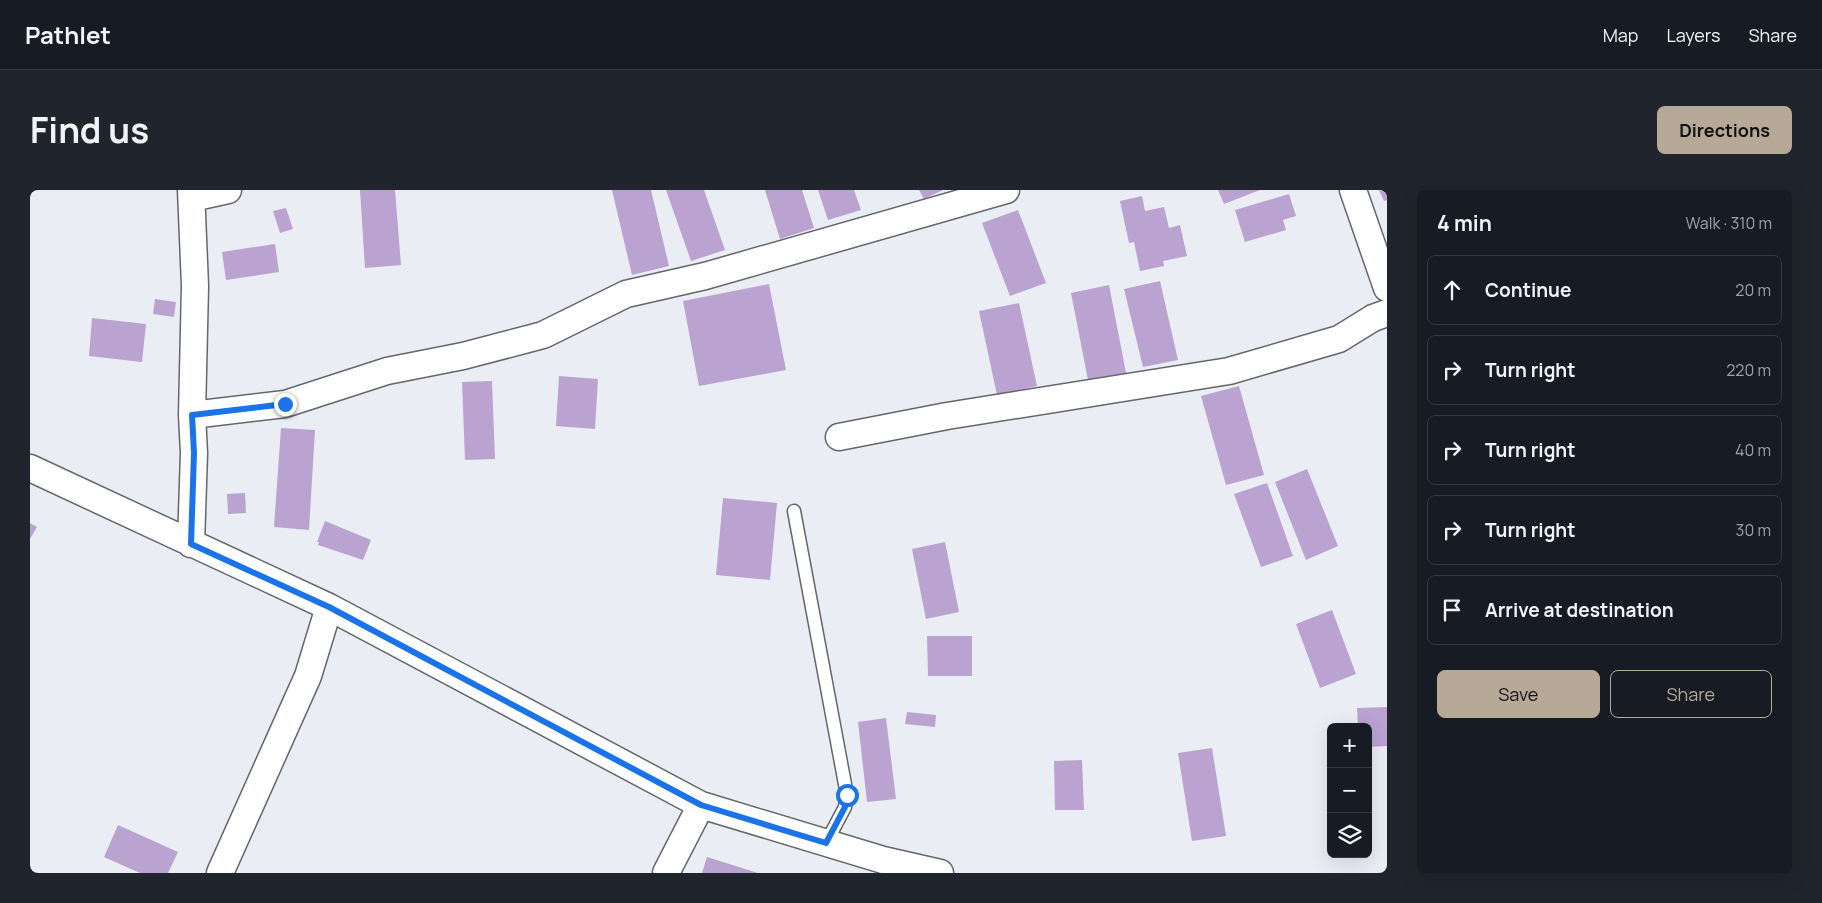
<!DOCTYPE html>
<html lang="en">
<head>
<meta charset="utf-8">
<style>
	:root { --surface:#171b24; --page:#20242c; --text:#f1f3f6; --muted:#9ea1a6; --line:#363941; --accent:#b6a998 }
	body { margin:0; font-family:Manrope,sans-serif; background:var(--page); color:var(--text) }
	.controls { position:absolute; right:15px; bottom:15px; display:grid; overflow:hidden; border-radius:8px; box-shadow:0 5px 20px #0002 }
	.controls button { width:45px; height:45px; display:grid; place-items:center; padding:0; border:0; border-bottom:1px solid var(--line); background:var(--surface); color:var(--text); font:25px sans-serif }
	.stop { position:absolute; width:15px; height:15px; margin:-11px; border:4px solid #1a73e8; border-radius:50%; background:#fff }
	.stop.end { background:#1a73e8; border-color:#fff; box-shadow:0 1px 5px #0008 }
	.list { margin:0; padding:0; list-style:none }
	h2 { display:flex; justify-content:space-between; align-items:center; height:65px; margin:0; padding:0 20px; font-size:21px }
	h2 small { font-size:16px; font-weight:400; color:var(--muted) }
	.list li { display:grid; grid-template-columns:32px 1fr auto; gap:15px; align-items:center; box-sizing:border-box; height:70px; margin:0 10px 10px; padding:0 10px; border:1px solid var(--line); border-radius:8px }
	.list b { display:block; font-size:19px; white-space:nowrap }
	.list em { font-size:16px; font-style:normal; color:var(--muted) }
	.actions { display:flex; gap:10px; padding:15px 20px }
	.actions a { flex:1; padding:11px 0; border:1px solid var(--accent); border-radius:8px; text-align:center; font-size:18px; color:var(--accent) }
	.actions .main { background:var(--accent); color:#111 }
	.icon { flex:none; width:28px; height:28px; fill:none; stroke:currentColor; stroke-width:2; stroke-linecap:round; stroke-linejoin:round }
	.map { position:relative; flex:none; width:1357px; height:683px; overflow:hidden; border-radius:8px }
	header { display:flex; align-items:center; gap:30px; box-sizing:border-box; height:70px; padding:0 25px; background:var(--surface); border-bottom:1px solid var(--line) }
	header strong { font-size:24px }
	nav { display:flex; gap:28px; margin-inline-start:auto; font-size:18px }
	.intro { display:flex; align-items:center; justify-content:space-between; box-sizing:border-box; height:120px; padding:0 30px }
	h1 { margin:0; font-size:35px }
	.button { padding:12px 22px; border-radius:8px; background:var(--accent); color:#111; font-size:18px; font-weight:700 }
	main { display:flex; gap:30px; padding:0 30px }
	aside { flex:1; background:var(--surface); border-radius:8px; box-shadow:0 5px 20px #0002 }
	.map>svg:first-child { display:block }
</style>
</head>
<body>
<header>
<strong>Pathlet</strong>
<nav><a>Map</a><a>Layers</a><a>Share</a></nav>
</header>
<div class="intro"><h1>Find us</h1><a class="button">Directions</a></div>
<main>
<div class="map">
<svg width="1357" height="683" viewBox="0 0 1357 683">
	<rect width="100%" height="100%" fill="#ebedf5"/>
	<!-- building -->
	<path fill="#baa2d1" d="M330 0H365L371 75 335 78Z
		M582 0H621L639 76 602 85Z
		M636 0H674L695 60 661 71Z
		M735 0H772L784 38 750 49Z
		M788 0H824L831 20 798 30Z
		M889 0H913L894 9Z
		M1188 0H1230L1194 14Z
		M1349 0H1357V10L1354 11Z
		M1259 4 1266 26 1253 30 1256 40 1215 52 1205 20Z
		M1112 6 1115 21 1134 17 1139 38 1150 35 1157 66 1133 71 1134 76 1110 81 1104 52 1099 53 1090 11Z
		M256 18 263 39 250 43 243 21Z
		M988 20 1016 93 980 106 952 33Z
		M245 54 249 82 196 90 192 62Z
		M1130 91 1148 170 1113 177 1094 99Z
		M739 94 756 180 669 196 653 111Z
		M1079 95 1096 183 1058 190 1041 103Z
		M125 109 146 112 144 127 123 124Z
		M989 113 1007 196 967 205 949 121Z
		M62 128 116 134 112 172 59 166Z
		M529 186 568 189 565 239 526 236Z
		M462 191 465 269 435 270 432 192Z
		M1209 196 1234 285 1196 295 1171 206Z
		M251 238 285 240 279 340 244 337Z
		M1277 279 1308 356 1276 370 1245 292Z
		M1237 293 1263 366 1231 377 1204 304Z
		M215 303 216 323 198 324 197 304Z
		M693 308 747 313 740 390 686 385Z
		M295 331 341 350 333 370 288 355 289 352H287Z
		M0 333 7 337 0 349Z
		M915 352 929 422 896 429 882 359Z
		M1302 420 1326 484 1290 498 1266 434Z
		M897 446H942V486H898Z
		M1357 517V556L1338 557V537H1328L1327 518Z
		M877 522 906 525 905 537 875 534Z
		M856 528 866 609 837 612 828 532Z
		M1182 558 1196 646 1162 651 1148 563Z
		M1052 570 1054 620H1025L1024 571Z
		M88 635 148 662 138 683H110L74 667Z
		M677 667 728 683H672Z"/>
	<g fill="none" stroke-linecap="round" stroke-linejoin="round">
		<!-- lane casing -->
		<g stroke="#64666c" stroke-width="15">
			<path id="lane" d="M764 321 817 605 815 617 796 653"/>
		</g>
		<!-- street casing -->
		<g stroke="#64666c" stroke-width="29">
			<path id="street" d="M163 0 171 6 198 0
				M1323 0 1357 98
				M162 225 255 214 357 181 433 166 513 145 596 104 675 86 976 0
				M809 247 917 226 1199 181 1309 149 1343 128 1357 123
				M0 278 299 417 671 615 853 670 910 683
				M161 354 164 263 162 225 165 96 161 0
				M190 683 278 486 299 417
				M636 683 671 615"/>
		</g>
		<!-- lane -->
		<use href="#lane" stroke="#fff" stroke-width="12"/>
		<!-- street -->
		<use href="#street" stroke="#fff" stroke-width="26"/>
	</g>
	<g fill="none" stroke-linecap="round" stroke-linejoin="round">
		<!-- route -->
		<path stroke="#1a73e8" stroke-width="6" d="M255 214 162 225 164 263 161 354 299 417 671 615 796 653 815 617 817 605"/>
	</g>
</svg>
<div class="controls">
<button>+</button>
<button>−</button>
<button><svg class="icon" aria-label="layers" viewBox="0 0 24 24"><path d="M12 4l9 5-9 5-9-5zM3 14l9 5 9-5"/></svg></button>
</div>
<div class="stop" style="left:817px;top:605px"></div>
<div class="stop end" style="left:255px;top:214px"></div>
</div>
<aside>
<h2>4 min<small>Walk · 310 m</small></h2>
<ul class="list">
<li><svg class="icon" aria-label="ahead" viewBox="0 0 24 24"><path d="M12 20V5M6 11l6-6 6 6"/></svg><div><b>Continue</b></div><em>20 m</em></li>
<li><svg class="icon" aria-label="right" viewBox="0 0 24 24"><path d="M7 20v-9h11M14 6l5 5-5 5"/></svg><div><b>Turn right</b></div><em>220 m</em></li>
<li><svg class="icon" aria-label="right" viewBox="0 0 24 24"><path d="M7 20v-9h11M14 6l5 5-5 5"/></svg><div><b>Turn right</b></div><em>40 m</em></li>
<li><svg class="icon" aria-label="right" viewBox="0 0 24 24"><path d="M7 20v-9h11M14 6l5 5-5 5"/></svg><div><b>Turn right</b></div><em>30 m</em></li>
<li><svg class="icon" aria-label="arrive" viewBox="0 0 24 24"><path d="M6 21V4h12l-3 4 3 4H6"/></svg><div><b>Arrive at destination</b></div></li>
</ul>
<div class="actions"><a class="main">Save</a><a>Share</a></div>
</aside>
</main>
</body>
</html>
